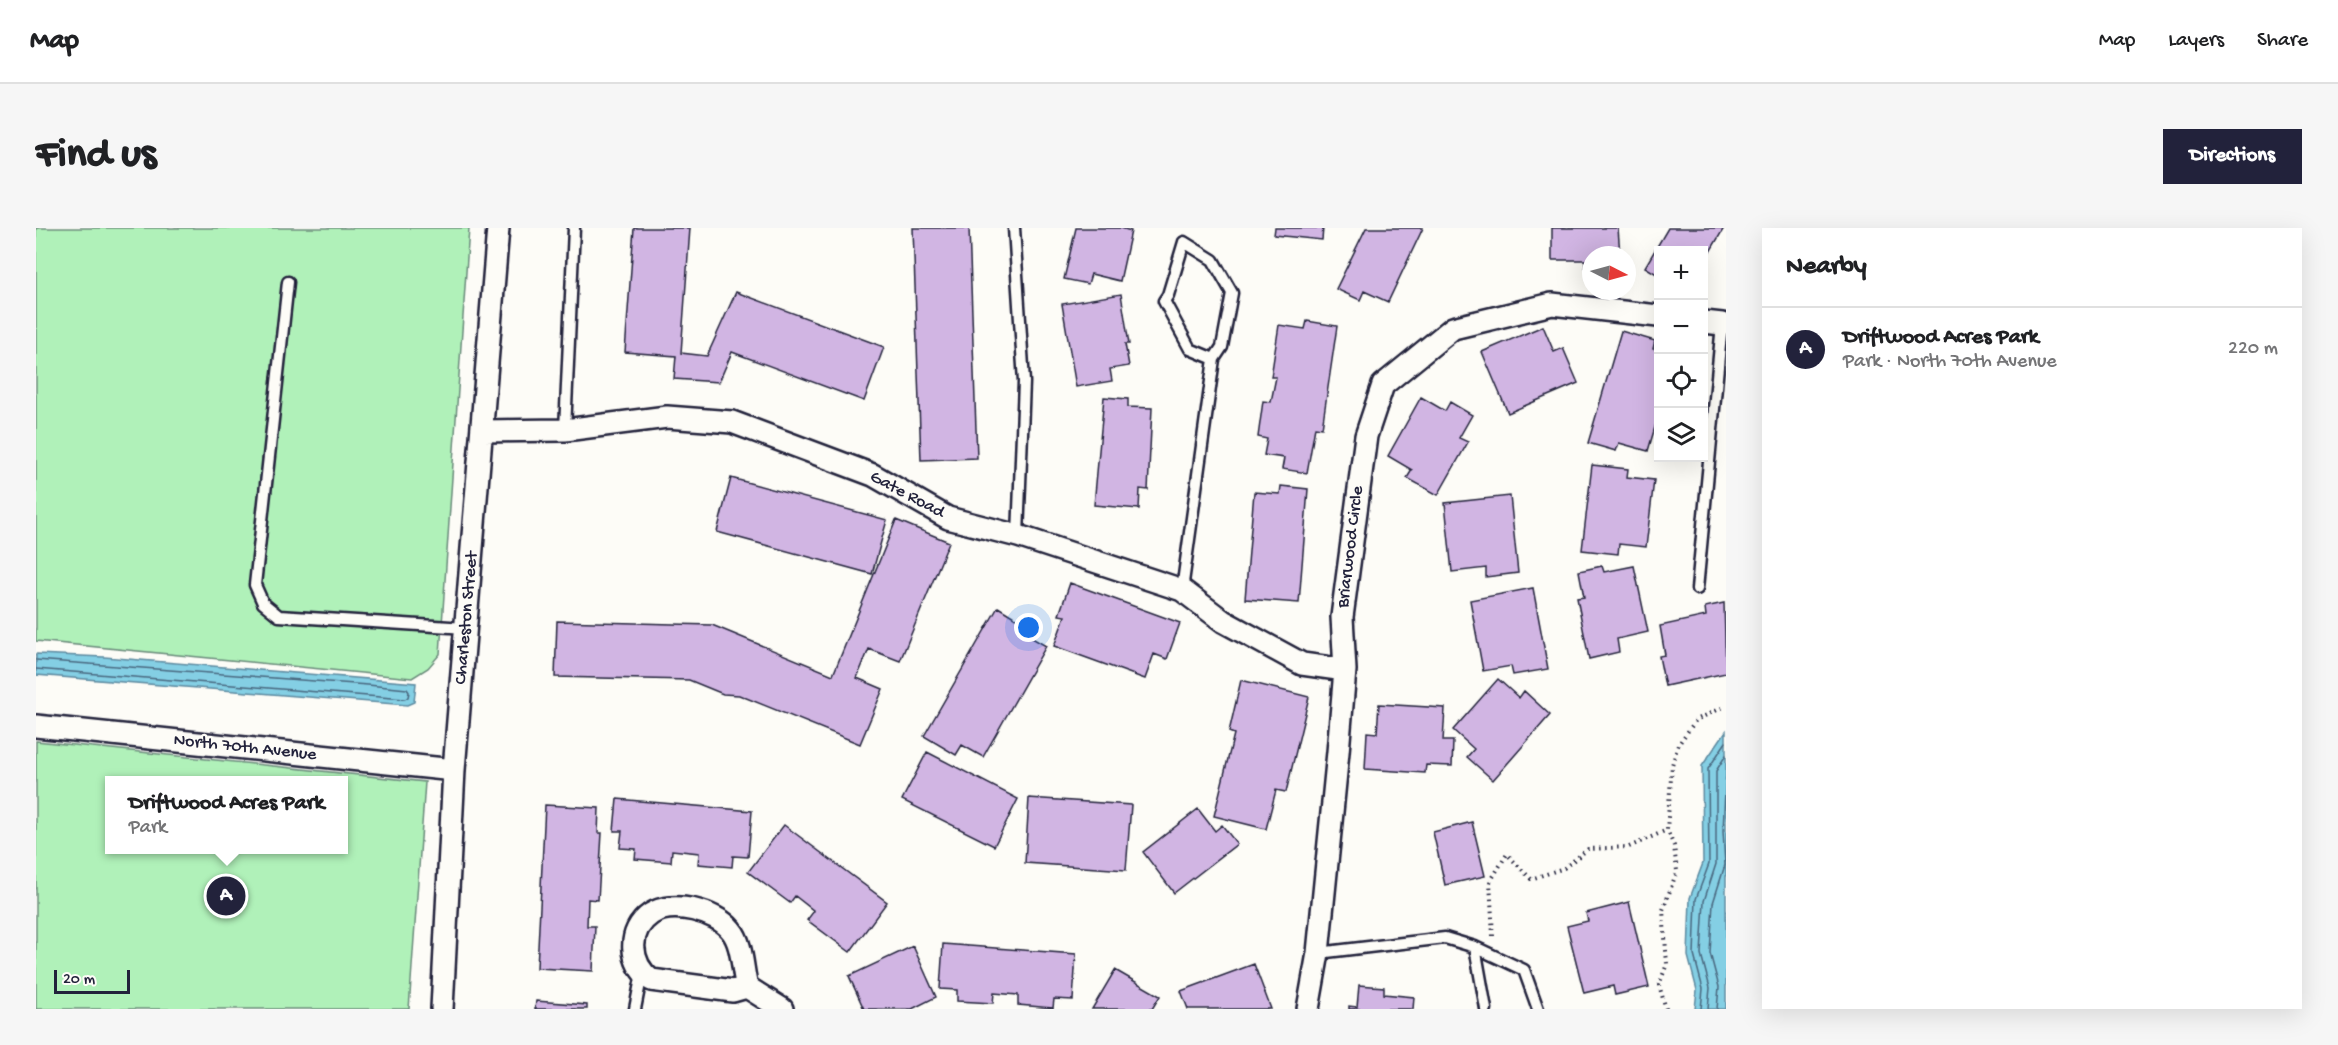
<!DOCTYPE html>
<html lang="en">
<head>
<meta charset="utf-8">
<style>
	:root { --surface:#fff; --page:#f6f6f6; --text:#202124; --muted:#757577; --line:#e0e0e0; --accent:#22223b }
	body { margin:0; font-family:"Gochi Hand",sans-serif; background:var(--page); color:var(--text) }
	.controls { position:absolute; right:18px; top:18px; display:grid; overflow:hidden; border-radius:0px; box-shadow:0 6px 24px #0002 }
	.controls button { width:54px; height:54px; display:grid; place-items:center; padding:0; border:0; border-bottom:2px solid var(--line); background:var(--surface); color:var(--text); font:30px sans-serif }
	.compass { position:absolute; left:1546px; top:18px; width:54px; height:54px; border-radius:50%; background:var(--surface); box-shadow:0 6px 24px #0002; rotate:96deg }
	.scale { position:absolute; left:18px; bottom:15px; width:76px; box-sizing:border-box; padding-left:6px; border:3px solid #22223b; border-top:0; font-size:16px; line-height:21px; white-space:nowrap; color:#22223b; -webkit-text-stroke:4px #fdfcf7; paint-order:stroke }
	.you { position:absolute; left:993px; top:400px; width:21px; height:21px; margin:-15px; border:4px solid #fff; border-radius:50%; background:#1a73e8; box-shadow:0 0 0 9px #1a73e833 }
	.badge { display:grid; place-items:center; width:39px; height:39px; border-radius:50%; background:var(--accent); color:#fff; font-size:20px; font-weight:700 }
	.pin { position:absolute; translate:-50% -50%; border:3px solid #fff; box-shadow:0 2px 6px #0006 }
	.popup { position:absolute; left:69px; top:548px; width:243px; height:78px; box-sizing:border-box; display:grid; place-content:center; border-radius:0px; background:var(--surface); filter:drop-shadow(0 2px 4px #0005); font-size:20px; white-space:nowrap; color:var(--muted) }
	.popup b { font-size:22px; color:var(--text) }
	.popup::after { content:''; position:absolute; left:50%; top:100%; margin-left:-12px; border:12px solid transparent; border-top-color:var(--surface) }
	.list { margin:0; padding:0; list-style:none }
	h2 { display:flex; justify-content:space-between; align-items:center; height:78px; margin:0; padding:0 24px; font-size:26px }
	h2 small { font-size:20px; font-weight:400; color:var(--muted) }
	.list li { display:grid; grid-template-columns:39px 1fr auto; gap:18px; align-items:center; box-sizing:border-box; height:84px; padding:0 24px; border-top:2px solid var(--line) }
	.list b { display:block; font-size:22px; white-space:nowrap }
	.list p { margin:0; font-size:20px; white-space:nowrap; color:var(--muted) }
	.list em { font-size:20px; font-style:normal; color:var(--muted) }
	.icon { flex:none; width:33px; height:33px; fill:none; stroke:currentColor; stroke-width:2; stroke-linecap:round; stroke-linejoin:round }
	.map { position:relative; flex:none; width:1690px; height:781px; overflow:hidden; border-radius:0px }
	header { display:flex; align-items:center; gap:36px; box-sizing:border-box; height:84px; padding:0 30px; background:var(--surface); border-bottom:2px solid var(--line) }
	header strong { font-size:28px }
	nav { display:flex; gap:33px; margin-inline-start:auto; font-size:21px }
	.intro { display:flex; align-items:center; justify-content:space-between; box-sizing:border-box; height:144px; padding:0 36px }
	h1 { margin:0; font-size:42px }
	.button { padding:15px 27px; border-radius:0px; background:var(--accent); color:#fff; font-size:21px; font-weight:700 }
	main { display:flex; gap:36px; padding:0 36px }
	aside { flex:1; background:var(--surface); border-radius:0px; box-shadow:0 6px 24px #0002 }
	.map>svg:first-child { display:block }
</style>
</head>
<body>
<header>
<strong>Map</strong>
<nav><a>Map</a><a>Layers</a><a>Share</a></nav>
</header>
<div class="intro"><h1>Find us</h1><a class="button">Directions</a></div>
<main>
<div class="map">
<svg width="1690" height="781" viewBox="0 0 1690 781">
	<rect width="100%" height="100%" fill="#fdfcf7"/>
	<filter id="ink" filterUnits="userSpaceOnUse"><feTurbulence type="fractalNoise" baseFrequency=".0167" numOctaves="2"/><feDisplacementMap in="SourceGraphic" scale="12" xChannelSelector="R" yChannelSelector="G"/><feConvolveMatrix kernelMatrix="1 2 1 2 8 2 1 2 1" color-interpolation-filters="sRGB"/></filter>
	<g filter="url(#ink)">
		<!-- green -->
		<path fill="#b0f1b9" stroke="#698a7a" stroke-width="1.5" fill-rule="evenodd" d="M0 0H433L404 426 392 440 376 450 0 413Z
			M0 513 389 554 373 781H0ZM307 552V622H73V552Z"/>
		<!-- water -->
		<path fill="#84cfe4" stroke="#5d8aa0" stroke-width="1.5" d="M0 426 68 429 380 455 378 474 371 477 0 447Z
			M1690 503V781H1659L1661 762 1652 728 1654 670 1667 635 1666 538Z"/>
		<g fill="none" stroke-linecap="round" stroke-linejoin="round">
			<!-- shore -->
			<path stroke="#49677f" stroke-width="1.5" d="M0 432 332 457 371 461 373 464 372 469 369 471 0 441
				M1665 781 1667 761 1658 727 1660 671 1673 636 1672 541 1690 514
				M1672 781 1674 760 1665 726 1668 673 1680 636V543L1690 527
				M1681 781 1683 759 1674 725 1677 675 1689 637 1687 603 1690 543"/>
		</g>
		<!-- building -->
		<path fill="#d1b5e3" stroke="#22223b" stroke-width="1.5" d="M598 0H654L645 125 671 128 700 64 848 119 828 173 696 124 683 154 638 151 640 128 589 124Z
			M877 0H933L941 230 885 232Z
			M1040 0H1085L1095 3 1084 53 1055 46 1052 56 1028 51Z
			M1239 0H1287L1286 12 1238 7Z
			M1330 0H1387L1352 74 1328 63 1324 72 1300 61Z
			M1516 0H1582L1584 27H1555V39H1549V32H1516Z
			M1632 0H1688L1668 34V22H1622V47L1609 39Z
			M1085 66 1093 116H1089L1093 138 1074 141 1076 153 1040 159 1026 76Z
			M1271 93 1301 98 1286 200 1279 199 1271 245 1246 241 1248 230 1228 227 1231 211 1222 209 1227 173 1235 174 1240 149H1235L1243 97 1269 101Z
			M1507 98 1518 124 1527 120 1542 155 1472 185 1446 124Z
			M1585 103 1619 113 1617 121 1622 122V189L1612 223 1583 215 1580 223 1552 215Z
			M1068 169 1092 171V179L1116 180 1112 262 1104 261 1103 281 1058 277Z
			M1385 169 1409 183 1414 174 1436 187 1423 210 1432 214 1402 267 1371 250 1376 242 1352 228Z
			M1556 237 1592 241 1591 249 1618 252 1610 319 1583 316 1582 326 1546 322Z
			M695 250 851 292 836 346 681 304Z
			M1245 258 1272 261 1263 375 1209 371 1218 264 1244 266Z
			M1474 268 1482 345 1450 349V340L1416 344 1409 275Z
			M860 292 913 314 864 433 833 421 821 450 847 461 824 516 703 467 687 466 653 452 519 449 521 393 676 397 797 447Z
			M1566 338 1568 344 1598 338 1612 404 1581 411 1583 424 1553 431 1541 370 1548 369 1543 343Z
			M1034 355 1144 395 1131 431 1118 426 1109 451 1018 418 1029 388 1023 387Z
			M1497 360 1512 441 1477 447 1475 438 1447 443 1434 372Z
			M1688 375 1690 445 1629 458 1623 428 1629 427 1624 398 1670 388 1669 379Z
			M962 379 988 395 984 403 1010 418 947 529 926 517 920 527 888 508Z
			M1462 451 1483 470 1488 463 1514 487 1457 552 1431 529 1438 521 1417 502Z
			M1205 452 1273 469 1250 564 1240 562 1230 601 1178 588 1198 506 1193 504Z
			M1343 476 1409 480 1407 513H1417L1416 538 1390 537 1389 545 1329 541 1331 504 1341 505Z
			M891 524 982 571 958 618 866 572Z
			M993 570 1095 577 1090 642 989 635Z
			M581 571 716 583 712 629 697 628 696 639 662 636 663 625 636 622 635 634 599 631 600 621 584 620 586 603H578Z
			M509 577 563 580 562 605H566L562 672 552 671 551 698H559L557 743 501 740Z
			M1162 581 1179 603 1186 597 1201 616 1138 665 1107 624Z
			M1436 594 1449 648 1409 657 1397 604Z
			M748 597 851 674 814 724 771 692 778 683 759 668 754 675 712 644Z
			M1593 674 1613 759 1579 767 1577 758 1548 765 1531 698 1552 693 1550 685Z
			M907 716 1040 726 1037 772 1018 771 1017 780 982 777V767L958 765 957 775 921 773V762L904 761Z
			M877 718 900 769 876 781H828L813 748Z
			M1218 736 1235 781H1152L1145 763Z
			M1079 742 1124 768 1116 781H1056Z
			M1323 757 1348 759V766L1378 769 1377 781H1313V778L1321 779Z
			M500 773 551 777V781H499Z"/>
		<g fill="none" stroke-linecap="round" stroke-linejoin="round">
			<!-- service casing -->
			<g stroke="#22223b" stroke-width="15">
				<path id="service" d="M978 0 988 154 982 308
					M252 54 219 357 227 375 243 388 430 400
					M529 202 538 0
					M1661 361 1686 96H1690
					M1146 362 1178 131 1186 119 1196 65 1177 32 1148 14 1132 67 1128 73 1154 121 1178 131
					M1282 725 1409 710 1439 719
					M599 781 606 745
					M1450 781 1439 719 1488 742 1502 781"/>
			</g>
			<!-- minor casing -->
			<g stroke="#22223b" stroke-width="26">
				<path id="minor" d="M1668 94 1686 96
					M447 203 529 202 631 189 696 194 837 247 912 290 982 308 1146 362 1187 393 1266 436 1309 442
					M0 498 418 542
					M711 759 697 763 615 752C594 736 590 703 615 686 636 672 680 683 695 702 707 716 706 742 711 759L746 781
					M406 781 418 542 462 0
					M1272 781 1282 725 1302 524 1309 442 1306 389 1330 208 1347 157 1417 100 1516 76 1622 88"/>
			</g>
			<!-- path -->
			<path stroke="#22223b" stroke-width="4" stroke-dasharray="1.5 4.5" stroke-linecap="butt" d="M1457 708 1454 654 1471 626 1495 651 1528 640 1552 621 1593 619 1631 602
				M1630 781 1623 757 1631 736 1627 682 1641 643 1638 618 1631 602 1636 537 1642 517 1660 492 1690 478"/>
			<!-- service -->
			<use href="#service" stroke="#fdfcf7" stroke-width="10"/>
			<!-- minor -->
			<use href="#minor" stroke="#fdfcf7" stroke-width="21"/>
		</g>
	</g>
	<g text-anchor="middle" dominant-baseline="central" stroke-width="4.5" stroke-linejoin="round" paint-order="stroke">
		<!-- street labels -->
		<g font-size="18" fill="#22223b" stroke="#fdfcf7">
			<text transform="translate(871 267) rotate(28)">Gate Road</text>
			<text transform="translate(1315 319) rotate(-83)">Briarwood Circle</text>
			<text transform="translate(431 390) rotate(-85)">Charleston Street</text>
			<text transform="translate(209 520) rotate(6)">North 70th Avenue</text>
		</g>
	</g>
</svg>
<div class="controls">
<button>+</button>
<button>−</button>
<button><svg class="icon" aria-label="locate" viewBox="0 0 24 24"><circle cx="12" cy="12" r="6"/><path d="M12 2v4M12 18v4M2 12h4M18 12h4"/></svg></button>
<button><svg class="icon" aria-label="layers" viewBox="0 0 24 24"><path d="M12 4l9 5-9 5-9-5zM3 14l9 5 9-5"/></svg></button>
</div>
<svg class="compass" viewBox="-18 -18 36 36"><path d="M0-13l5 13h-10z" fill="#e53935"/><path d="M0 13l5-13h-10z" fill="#757577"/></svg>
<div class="scale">20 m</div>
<div class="you"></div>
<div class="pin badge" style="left:190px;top:668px">A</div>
<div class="popup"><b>Driftwood Acres Park</b>Park</div>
</div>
<aside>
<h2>Nearby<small></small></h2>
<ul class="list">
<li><span class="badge">A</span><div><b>Driftwood Acres Park</b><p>Park · North 70th Avenue</p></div><em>220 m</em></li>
</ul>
</aside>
</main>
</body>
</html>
